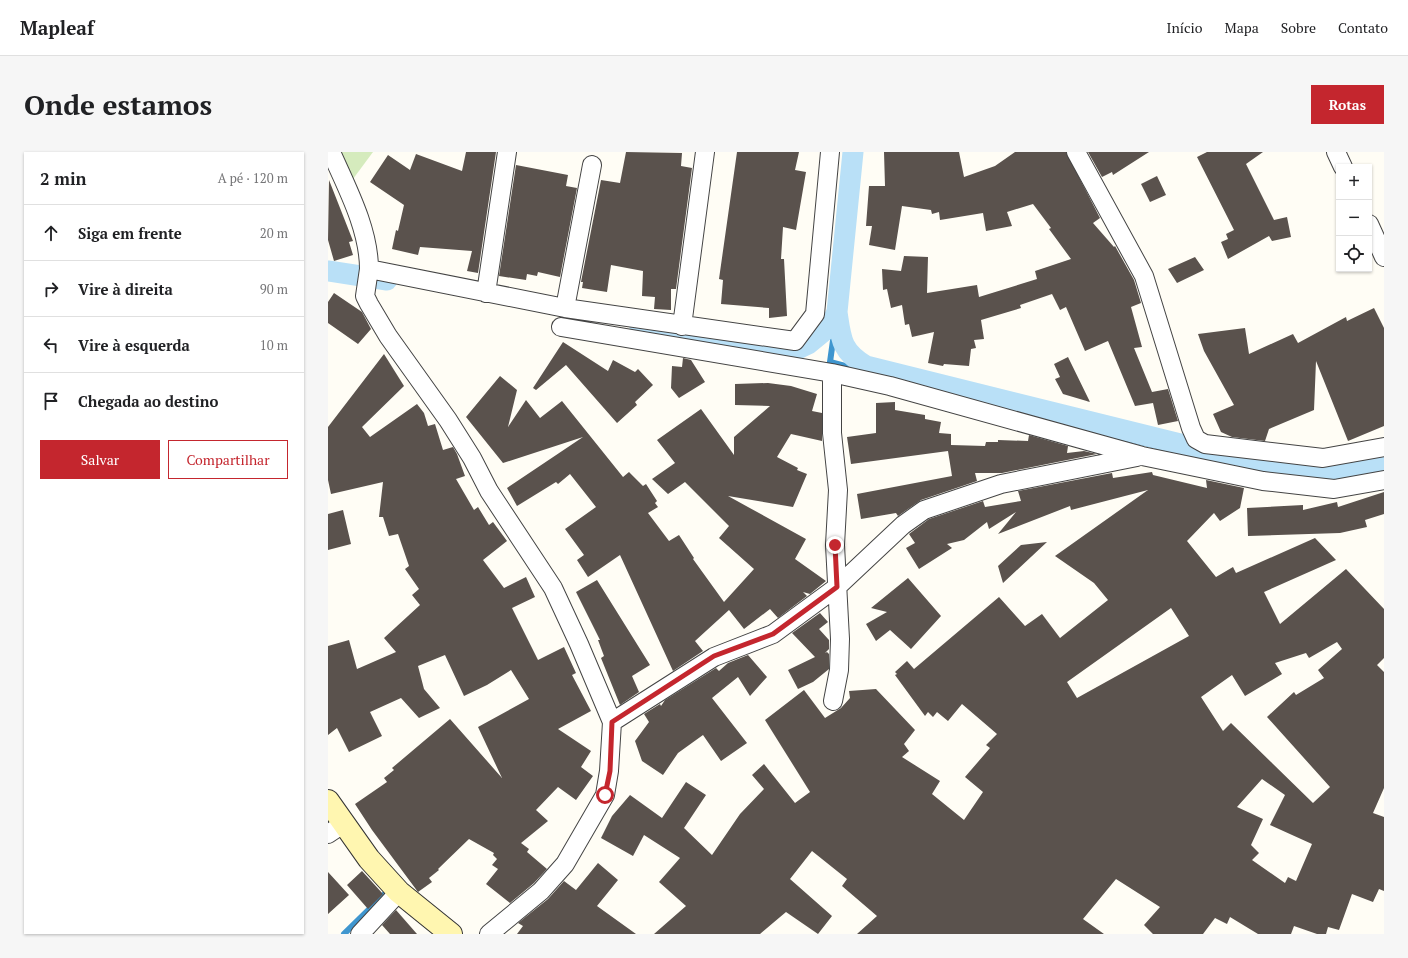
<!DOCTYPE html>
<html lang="pt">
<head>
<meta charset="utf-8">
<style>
	:root { --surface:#fff; --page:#f6f6f6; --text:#202124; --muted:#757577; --line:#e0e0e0; --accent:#c4262e }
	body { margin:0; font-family:"PT Serif",serif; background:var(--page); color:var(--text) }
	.controls { position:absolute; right:12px; top:12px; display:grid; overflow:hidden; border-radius:0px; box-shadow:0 1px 3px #0004 }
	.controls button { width:36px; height:36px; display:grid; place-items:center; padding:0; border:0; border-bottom:1px solid var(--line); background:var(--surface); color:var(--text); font:20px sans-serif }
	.stop { position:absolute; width:12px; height:12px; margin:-9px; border:3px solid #c4262e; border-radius:50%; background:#fff }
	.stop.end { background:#c4262e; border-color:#fff; box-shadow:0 1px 4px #0008 }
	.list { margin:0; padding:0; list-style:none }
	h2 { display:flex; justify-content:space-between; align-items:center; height:52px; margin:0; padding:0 16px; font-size:17px }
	h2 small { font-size:13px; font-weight:400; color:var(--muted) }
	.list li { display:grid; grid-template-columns:26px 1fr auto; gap:12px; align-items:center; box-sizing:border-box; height:56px; padding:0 16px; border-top:1px solid var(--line) }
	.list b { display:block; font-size:15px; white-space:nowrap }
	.list em { font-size:13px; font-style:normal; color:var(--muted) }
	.actions { display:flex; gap:8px; padding:12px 16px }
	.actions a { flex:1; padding:9px 0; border:1px solid var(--accent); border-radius:0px; text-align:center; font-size:14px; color:var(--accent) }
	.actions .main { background:var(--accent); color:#fff }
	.icon { flex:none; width:22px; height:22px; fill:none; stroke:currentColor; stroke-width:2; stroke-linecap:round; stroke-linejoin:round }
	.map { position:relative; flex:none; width:1056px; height:782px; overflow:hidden; border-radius:0px }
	header { display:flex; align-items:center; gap:24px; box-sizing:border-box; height:56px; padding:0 20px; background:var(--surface); border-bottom:1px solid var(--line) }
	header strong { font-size:19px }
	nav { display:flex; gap:22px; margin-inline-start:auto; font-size:14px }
	.intro { display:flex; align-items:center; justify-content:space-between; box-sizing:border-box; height:96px; padding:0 24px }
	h1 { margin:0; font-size:28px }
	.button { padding:10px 18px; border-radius:0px; background:var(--accent); color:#fff; font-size:14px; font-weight:700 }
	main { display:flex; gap:24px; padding:0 24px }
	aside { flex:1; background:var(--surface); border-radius:0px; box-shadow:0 1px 3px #0004 }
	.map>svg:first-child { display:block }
</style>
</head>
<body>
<header>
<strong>Mapleaf</strong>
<nav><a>Início</a><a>Mapa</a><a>Sobre</a><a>Contato</a></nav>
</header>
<div class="intro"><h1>Onde estamos</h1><a class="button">Rotas</a></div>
<main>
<aside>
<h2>2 min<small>A pé · 120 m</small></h2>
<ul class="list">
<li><svg class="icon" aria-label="ahead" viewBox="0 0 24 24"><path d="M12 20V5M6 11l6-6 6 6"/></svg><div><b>Siga em frente</b></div><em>20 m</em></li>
<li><svg class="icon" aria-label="right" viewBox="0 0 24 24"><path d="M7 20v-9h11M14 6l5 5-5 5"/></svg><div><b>Vire à direita</b></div><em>90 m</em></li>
<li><svg class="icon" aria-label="left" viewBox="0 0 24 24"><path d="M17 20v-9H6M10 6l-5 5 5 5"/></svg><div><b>Vire à esquerda</b></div><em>10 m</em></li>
<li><svg class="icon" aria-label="arrive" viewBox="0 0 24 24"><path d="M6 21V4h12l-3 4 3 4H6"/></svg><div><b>Chegada ao destino</b></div></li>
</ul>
<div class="actions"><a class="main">Salvar</a><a>Compartilhar</a></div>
</aside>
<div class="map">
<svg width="1056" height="782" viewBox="0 0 1056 782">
	<rect width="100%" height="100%" fill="#fffdf5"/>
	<!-- green -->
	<path fill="#d5ebbd" d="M13 0H45L25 27Z"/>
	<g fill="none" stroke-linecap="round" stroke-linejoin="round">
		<!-- stream -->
		<path stroke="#3f96cf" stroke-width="6" d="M509 160 502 210 536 219
			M684 259 871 304 1006 326 1056 316
			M16 782 63 736"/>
		<!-- canal -->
		<path stroke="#b9e0f7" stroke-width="21" d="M525 0 509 160C513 187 513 199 538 214L933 312 1006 321 1056 313
			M0 119 59 128
			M312 175 459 202 480 192 502 174 509 160"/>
	</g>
	<!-- building -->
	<path fill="#5a524d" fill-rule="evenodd" d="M138 0H168L150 121 139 119 144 99 92 95 90 103 64 97 68 78 70 79 76 53 42 30 60 3 82 18 88 2 134 19Z
		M298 0 354 1 353 14 364 16 348 137H343V158L326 157 327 145 314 144 315 119 283 113 279 140 254 136 255 130H253L273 28 292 31Z
		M409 0H471L467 18 478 20 468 78 455 75 453 107H456L459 164 441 166V156L393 152 395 128 391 127Z
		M556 0H631L636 25 667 14 687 0H738L772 66 765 71 786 95 787 94 806 128 813 151 803 155 814 195 806 196 824 240 840 237 850 269 830 273 825 251 807 254 780 189 757 199 738 155 732 158 724 142 692 153 693 156 653 168 656 187 646 188 648 196 643 197 641 214 616 212 615 214 600 211 606 180 584 185 581 172 577 173 574 153 563 156 559 137 555 138 554 117 573 119 576 104 600 105 599 141 649 133 651 145 709 127 707 119 743 107 721 77 723 76 705 52 679 60 684 74 658 79 655 61 612 68 611 60 604 62 603 58 574 54 567 98 541 93 544 74H538L541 34H557Z
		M760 0H821L785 23 784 20 774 25Z
		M879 0H935L918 12 946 68 959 65 963 85 944 89 941 84 900 107 893 90 900 87 898 82 906 78 869 5Z
		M188 13 240 23 238 34 249 36 232 125 210 120 209 124 199 122 198 128 171 124Z
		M829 24 838 43 822 50 813 32Z
		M1 28 25 89 21 90 25 103 6 109 0 88Z
		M867 105 876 118 849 131 840 117Z
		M6 141 34 160 43 177 30 192 0 171V150Z
		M1046 156 1056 176V274L1020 289 988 209 986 258 941 277 937 289 904 285 893 280 885 262 906 253 876 199 870 182 917 176 921 202 965 182 970 191 1018 165 1019 169Z
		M235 190 280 219 285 208 307 220 310 217 325 233 307 250 309 253 289 271 238 213 208 238 205 236Z
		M56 202 76 234 34 275 42 285 89 252 96 261 100 274 107 272 115 298 125 295 129 302 137 324 128 327 146 358 150 355 161 373 165 370 179 389 155 408 176 436 198 425 207 445 184 456 210 508 236 495 248 521 244 523 263 559 230 577 263 599 253 615 265 624 248 648 230 635 208 658 220 669 193 691 201 697 199 700 219 717 206 731 182 751 158 732 170 717 164 713 169 707 165 703 166 701 141 687 110 717 111 718 101 726 104 730 90 740 44 678 27 652 59 630 56 626 66 618 64 616 122 567 174 626 150 575 201 547 183 518 159 533 136 544 117 503 90 514 96 537 112 556 91 566 73 546 42 560 54 584 21 600 9 576 0 583V494L21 488 29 517 68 500 56 486 92 453 84 443 91 437 77 417 81 414 70 382 61 384 55 365H51L55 330 3 342 0 328V275Z
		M740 205 762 250 735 242 727 227 732 225 726 212Z
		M355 206 363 208 377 230 351 246 343 236 344 214 354 215Z
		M172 224 189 238 180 275 198 248 212 266 234 249 295 325 301 320 315 334 318 332 329 349 327 351 330 355 320 361 341 389 351 383 366 406 365 407 396 450 426 417 391 386 401 374 357 330 340 342 324 327 347 311 329 288 373 257 406 303V285L442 254 407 253V232L440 231 463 234 489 242 484 259 494 261V289L463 282 449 305 470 316 469 318 479 322 465 355 400 344 478 387 467 407 498 429 482 442 475 440 479 444 450 466 442 457 416 477 401 458 367 489 375 499 345 519 292 403 260 425 249 408 256 403 237 377 268 355 242 322 230 332 228 330 189 354 179 336 255 285 175 311 138 265Z
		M567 250V258L597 263V267L613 270 611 281 623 282V293L657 294 658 290H670V288L700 289 701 283 740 294 739 301 756 299 769 302 674 321H647L649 329 593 348 570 364 568 361 533 367 529 342 624 324 620 299 523 312 519 285 548 281V251Z
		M824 320 825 323 879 336 878 328 916 336 912 356 892 369 886 361 859 389 888 425 905 415 908 421 987 386 1008 408 936 440 952 472 1018 417 1056 457V506L1049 513 1056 520V636L1045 661 1056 665V739L1051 737 1045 750 1024 742 1011 778 1000 775 998 782H989L966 774 963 782H930L902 765 899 772 887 766 875 782H825L816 773 832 755 788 727 755 767 776 782H529L549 764 514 734 519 727 484 699 462 727 504 764 490 782 458 760 432 782H326L358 754 331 730 352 706 316 683 305 704 273 686 284 664 302 643 334 666 358 630 378 643 356 676 384 703 412 662 436 637 424 623 436 612 467 651 482 640 437 568 476 538 497 566 513 556 522 546 521 539 548 537 587 578 576 592 581 599 574 605 612 629 604 642 636 668 655 640 637 625 662 596 658 593 669 582 634 552 620 569 609 560 605 565 600 560 597 564 567 523 569 522 567 520 579 509 586 517 671 445 697 474 714 462 732 486 780 448 766 431 727 404 820 338 743 358 742 354 670 382 688 360 661 377 659 370 636 388 619 392 624 396 591 417 578 396 587 391 581 382 601 367 655 349 657 355 693 349 690 339 784 321 785 326ZM843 456 861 484 749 546 739 530ZM1009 490 1014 497 990 518 996 526 968 543 966 540 939 565 1002 635 985 651 903 571 895 579 873 545 904 523 917 544 954 522 947 511 978 501 981 506ZM934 627 957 643 942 673 984 692 968 729 960 725 957 731 924 708 931 701 923 693 935 667 909 655Z
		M1056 340V362L1037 368 1039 375 1012 381 920 384 919 356 975 353V358L1009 350 1010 355Z
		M15 358 23 392 0 398V362Z
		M719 390 675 431 670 414 693 393Z
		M580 426 613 464 583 497 562 478 548 489 538 472 559 460 543 456Z
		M269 428 322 513 304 524 311 540 292 553 273 506 276 504 270 488H272L248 440Z
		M492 461 500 470 491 477 501 488V497L497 501 499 500 501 502V517L485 530 470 537 460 518 487 505 464 481Z
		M420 503 439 525 422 544 410 525 384 546 419 591 393 609 375 583 350 601 335 623 314 609 307 589 321 570 316 562 332 552 333 554 337 548 388 516 391 519 400 511Z
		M270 711 290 728 269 754 308 782H189L195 774 190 771 220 747 236 729 248 738Z
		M34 719 55 742 40 757 19 733Z
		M0 720 21 743 0 762Z
		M68 758 89 782H62L54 773Z"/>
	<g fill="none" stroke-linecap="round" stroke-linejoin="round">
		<!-- street casing -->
		<g stroke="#444" stroke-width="20">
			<path id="street" d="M3 0C19 36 41 77 41 117L237 156 467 189 487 162 502 0
				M748 0 816 124 863 276 868 287 877 292 995 306 1056 295
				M1008 0 1015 15
				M1041 72 1056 105
				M41 117 37 144 41 152 60 184 120 268 144 306 161 339 225 436 251 492 284 570 281 619 277 643 237 712 213 739 161 782
				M158 141 179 0
				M237 156 264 13
				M354 174 377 0
				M233 175 504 221 562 234 814 304 935 329 1006 337 1056 328
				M504 221V281L510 338 507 393 512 487 511 518 505 549
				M284 570 386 505 445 482 509 435 575 373 596 358 673 332 809 305
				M0 682 15 672
				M32 782 71 740"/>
		</g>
		<!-- secondary casing -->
		<g stroke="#333" stroke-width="24">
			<path id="secondary" d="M0 649 41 707 71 740 123 782"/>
		</g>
		<!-- street -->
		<use href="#street" stroke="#fff" stroke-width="18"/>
		<!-- secondary -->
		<use href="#secondary" stroke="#fff6b0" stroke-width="22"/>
	</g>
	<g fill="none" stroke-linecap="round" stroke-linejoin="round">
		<!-- route -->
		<path stroke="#c4262e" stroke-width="5" d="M277 643 282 619 284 570 386 504 445 482 509 435 507 393"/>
	</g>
</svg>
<div class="controls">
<button>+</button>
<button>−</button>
<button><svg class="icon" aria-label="locate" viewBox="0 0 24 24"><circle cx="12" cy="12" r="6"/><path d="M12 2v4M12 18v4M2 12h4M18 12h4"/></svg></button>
</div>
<div class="stop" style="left:277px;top:643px"></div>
<div class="stop end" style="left:507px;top:393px"></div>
</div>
</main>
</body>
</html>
